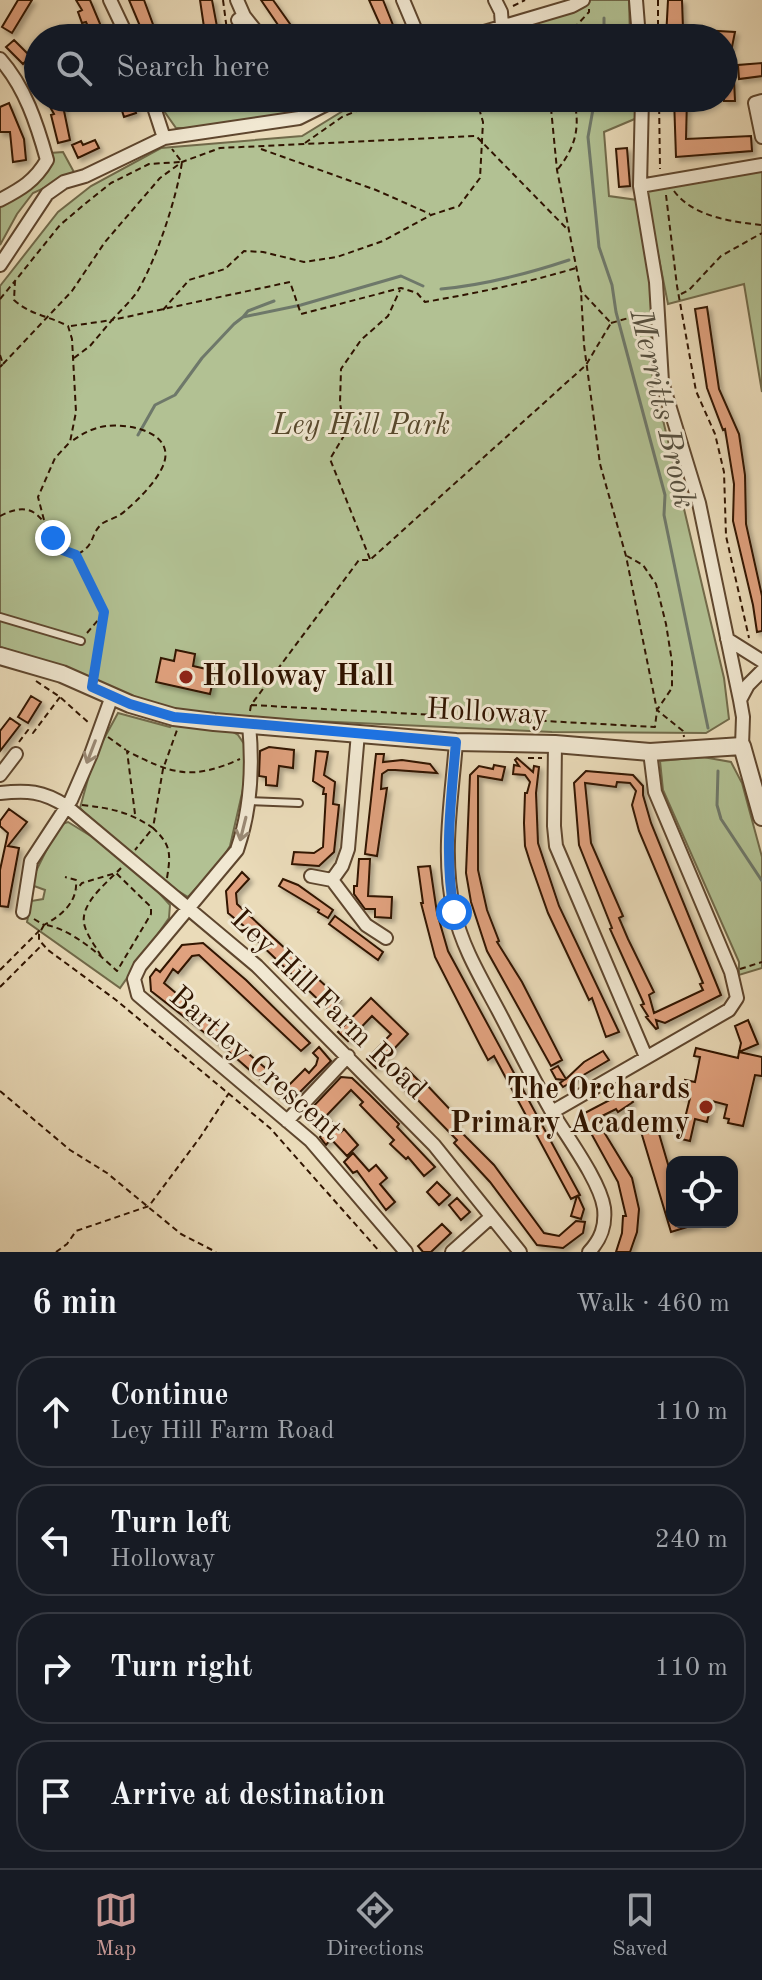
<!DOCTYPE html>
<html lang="en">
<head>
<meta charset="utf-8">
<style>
	:root { --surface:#171b24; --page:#242831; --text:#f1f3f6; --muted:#9ea1a6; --line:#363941; --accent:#c59692 }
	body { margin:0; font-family:"Old Standard TT",serif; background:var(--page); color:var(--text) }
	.controls { position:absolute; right:24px; bottom:24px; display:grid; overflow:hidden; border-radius:16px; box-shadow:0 2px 6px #0004 }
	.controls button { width:72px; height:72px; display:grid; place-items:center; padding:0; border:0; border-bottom:2px solid var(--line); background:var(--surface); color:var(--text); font:40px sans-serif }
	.stop { position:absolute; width:24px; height:24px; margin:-18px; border:6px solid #1a73e8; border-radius:50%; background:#fff }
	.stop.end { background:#1a73e8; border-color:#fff; box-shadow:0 2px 8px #0008 }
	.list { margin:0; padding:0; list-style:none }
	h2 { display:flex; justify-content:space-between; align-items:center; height:104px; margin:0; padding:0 32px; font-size:34px }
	h2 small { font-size:26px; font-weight:400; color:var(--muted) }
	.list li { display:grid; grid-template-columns:52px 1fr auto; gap:24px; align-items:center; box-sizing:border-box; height:112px; margin:0 16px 16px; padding:0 16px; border:2px solid var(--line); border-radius:32px }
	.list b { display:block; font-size:30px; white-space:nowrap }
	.list p { margin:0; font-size:26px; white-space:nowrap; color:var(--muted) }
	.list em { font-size:26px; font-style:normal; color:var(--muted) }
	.icon { flex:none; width:44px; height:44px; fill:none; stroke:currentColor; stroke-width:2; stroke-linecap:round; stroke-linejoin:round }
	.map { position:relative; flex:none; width:762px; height:1252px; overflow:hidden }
	.search { position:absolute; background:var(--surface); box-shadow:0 2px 6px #0004; left:24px; right:24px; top:24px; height:88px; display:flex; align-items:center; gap:20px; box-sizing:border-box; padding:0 28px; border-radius:44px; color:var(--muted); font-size:30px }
	.sheet { height:616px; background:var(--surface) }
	nav { display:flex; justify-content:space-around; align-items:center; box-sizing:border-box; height:112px; border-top:2px solid var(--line); background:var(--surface); font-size:22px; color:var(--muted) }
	nav a { display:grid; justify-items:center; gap:4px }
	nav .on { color:var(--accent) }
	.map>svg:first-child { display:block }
</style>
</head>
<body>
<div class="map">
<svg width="762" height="1252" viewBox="0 0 762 1252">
	<defs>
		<filter id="shadow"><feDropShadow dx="3.5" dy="3.5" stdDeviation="2" flood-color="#0004"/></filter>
	</defs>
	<rect width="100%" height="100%" fill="#eadbb9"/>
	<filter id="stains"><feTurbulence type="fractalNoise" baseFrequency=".0025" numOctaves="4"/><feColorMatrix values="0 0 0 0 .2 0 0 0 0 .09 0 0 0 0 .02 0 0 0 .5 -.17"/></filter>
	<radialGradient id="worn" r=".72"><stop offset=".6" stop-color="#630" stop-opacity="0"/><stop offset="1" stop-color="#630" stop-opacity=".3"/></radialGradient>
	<!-- green -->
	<path fill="#b2c193" stroke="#716a4a" stroke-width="2" d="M589 0H629L630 38H489L576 8Z
		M168 98H323L284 114 192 128H176L157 101Z
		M364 98H635L637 118 604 132 609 196 637 200 653 301 650 365 724 678 729 719 706 733 552 732 248 718 174 711 127 697 63 667 0 647V286L58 212 91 186 161 148 302 136Z
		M63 152 75 174 33 193 17 214 0 245V205C28 191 40 183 50 153Z
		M762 169V392L744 284 668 304 645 189Z
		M118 713 170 727 179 717 211 730 228 729 238 735 251 754 230 846 221 861 188 897 131 862 170 905 169 918 120 988 27 922 31 901 43 899 45 890 34 886 33 877 59 825 68 822 125 857 80 808 94 757Z
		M703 757 731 762 742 783 762 857V968L739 975V962L663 790 660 761Z"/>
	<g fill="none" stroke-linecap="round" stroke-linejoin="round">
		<!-- stream -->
		<path stroke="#6e786a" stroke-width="3" d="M597 38 604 27V18
			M595 98 588 137 599 247 612 285 616 312 665 495 664 515 708 728
			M441 289C484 285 527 274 569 260
			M243 317 248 311 274 301
			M138 435 155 405 175 395 202 358 234 324 243 317 301 305 401 276 423 286
			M718 771 717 805 721 819 762 881"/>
	</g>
	<!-- building -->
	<path fill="#e0a17e" stroke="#301400" stroke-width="2" fill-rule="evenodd" filter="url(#shadow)" d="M18 0H32L12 33 2 27Z
		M76 0H90L106 38H93L86 22 82 23 78 12 82 10Z
		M129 0H144L158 38H145Z
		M200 0H212L218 32 205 34Z
		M261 0H273L300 38H287Z
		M369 0H383L393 25 390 27 393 38H386Z
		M668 0H682L683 29 735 32 732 47 724 46V38H666Z
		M14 40 34 60 38 58V85L26 61 23 64 6 47Z
		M762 63V76L739 79 738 65Z
		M724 80H734L735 101H724Z
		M45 98H58L63 106 70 140 58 143 51 115 54 114Z
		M118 98H131L136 113 124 117Z
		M674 98H687L686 139 751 136 752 151 676 157Z
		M9 103 24 139 26 160 13 162 10 132H0V107Z
		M95 140 99 148 78 158 72 145 81 141 83 145Z
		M627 148 630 186 619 187 616 149Z
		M707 307 719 389 739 434 745 475 746 524 762 596V631L757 632 753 605 733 521 734 484 725 429 723 430 707 388 695 309Z
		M176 650 195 654 193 666 215 671 210 694 156 682 161 658 174 661Z
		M31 696 41 702 28 723 18 717Z
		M10 718 20 725 0 751V731Z
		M269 747 294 750 293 768 279 766 277 786 266 785V777L259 776 260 751Z
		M316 751 328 752 324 775 335 782 333 804 339 805 334 852 319 866 292 864 294 852 314 853 323 847 326 794H323L324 788 313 781Z
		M376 754H384L383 762 402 760 430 764 437 773 395 770H388L382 774 381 789 387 788 377 856 365 854Z
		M517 758 533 772 534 766 539 767 536 793 538 843 559 906 619 1032 606 1037 592 998 589 1000 548 913 530 862 525 846 524 823 525 793H527L530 782 525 775 513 774 514 765 519 766 515 760Z
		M494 765 505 767 502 780 478 776V870L487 910 499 941 497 942 522 982 562 1060 551 1066 487 951 471 902 466 873 470 775 479 766 493 769Z
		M586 771 633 775 643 786V795L651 823 721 995 665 1023 656 1020 658 1028 656 1029 646 1017 648 1016 641 1005 644 1004 610 929 612 928 579 845 574 783ZM617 782 630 783 636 791 632 805 639 831 703 983 700 984 703 990 654 1013 649 995 654 992 628 939 619 918 623 916 591 843 585 783 616 787Z
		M9 809 27 822 8 846 19 848 8 907 0 906V870L8 833 0 826V821Z
		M359 859H370L368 896 392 897 391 918 375 917V909H365L354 894V886H357Z
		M430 866 437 913 448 951 580 1195 578 1196 584 1209 581 1219 571 1216 577 1196 571 1199 494 1056 488 1060 480 1045 435 957 421 903H423L418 867Z
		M242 872 249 879 236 893 237 904 341 1000 330 1011 253 937 255 935 228 913 226 891Z
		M283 879 298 885 333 910 328 918 318 912 319 910 279 886Z
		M335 916 383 952 378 960 329 924Z
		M203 943 246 980 310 1043 301 1051 199 955 192 956 178 973 173 969 164 983 269 1071 261 1080 228 1051 151 991 150 977 156 969 160 972 182 945Z
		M371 998 408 1034 376 1068 367 1059 391 1034 372 1016 348 1041 338 1032Z
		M748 1020 758 1044 739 1052 741 1043 735 1026Z
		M319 1047 331 1061 292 1100 282 1099 274 1091 280 1084 285 1089 305 1069 309 1073 316 1065 318 1058 313 1053Z
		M696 1048 738 1058 739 1052 762 1057V1076L755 1075 743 1126 728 1123 729 1119 724 1118 727 1105 712 1101 707 1122 695 1119 690 1141 677 1138 681 1117 685 1118 690 1098 681 1096 685 1080 695 1082 700 1057 694 1056Z
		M603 1051 609 1060 563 1087 560 1083 564 1080 556 1079 551 1070 558 1066 566 1079 584 1062Z
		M406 1068 423 1085 425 1083 459 1119 454 1125 494 1165 544 1233 559 1236 576 1221 585 1222 583 1233 563 1248 537 1245 490 1182 454 1143 457 1140 411 1093 409 1095 394 1080Z
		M341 1077 352 1078 370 1095 399 1124 397 1127 435 1167 424 1176 408 1157 406 1159 390 1144 394 1140 360 1105 363 1102 351 1090 326 1116 341 1132 344 1129 358 1145 347 1156 331 1139 326 1145 320 1137 323 1134 308 1120 309 1111Z
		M619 1095 621 1099 629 1095 633 1102 618 1112 616 1109 596 1119 632 1178 639 1209 637 1232 630 1252H616L622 1233 623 1216H626L618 1182 581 1115Z
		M655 1120 672 1178V1222H697V1224L671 1232 639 1125Z
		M353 1153 369 1171 376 1165 387 1178 380 1184 395 1202 386 1210 357 1171 353 1173 344 1162Z
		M437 1182 450 1195 439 1205 427 1192Z
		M457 1198 470 1212 461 1220 449 1205Z
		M442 1224 451 1233 431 1252H423L418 1246Z"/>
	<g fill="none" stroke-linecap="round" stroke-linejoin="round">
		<!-- service casing -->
		<g stroke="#5e462e" stroke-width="10">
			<path id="service" d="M0 617 81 641
				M248 801 299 803"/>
		</g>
		<!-- minor casing -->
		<g stroke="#5e462e" stroke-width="16">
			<path id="minor" d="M110 0 128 38
				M237 0 244 16 238 20
				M403 0 419 38
				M495 0 501 12 502 26
				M636 0 639 38
				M244 16 256 31
				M464 38 572 6 583 0
				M0 59C25 87 37 124 47 160 35 181 21 189 0 200
				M151 98 164 138
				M642 98 640 186 656 282 662 382 699 503 740 700 743 717 742 746
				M762 101 755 103 762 137
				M640 186 762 165
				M0 265 47 194 64 182 85 176 164 138 299 118 339 98
				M727 639 762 661
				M740 700 748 685 762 671
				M249 724C253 766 251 810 237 850L140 966 134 979 138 995 311 1141 406 1252
				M358 733 348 849 342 866 332 880 366 925 386 938
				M456 742C452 797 441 856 454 911 462 947 481 978 498 1010 516 1044 533 1079 552 1112 567 1137 600 1181 604 1208 606 1226 601 1239 589 1252
				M555 744 554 826 556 846 646 1057
				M0 775 16 754
				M0 793C27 790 43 791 66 806L257 966 434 1145 520 1252
				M311 876 332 880
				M23 912 31 861 71 800 91 754 112 696
				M552 1112 729 1010 737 998 731 972 655 792 650 752
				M287 1121 348 1056
				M452 1252 491 1217"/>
		</g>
		<!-- tertiary casing -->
		<g stroke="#5e462e" stroke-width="20">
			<path id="tertiary" d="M0 656 62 674 130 704 174 717 214 722 456 742 555 744 650 752 742 746 762 817"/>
		</g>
		<!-- path -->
		<path stroke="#301400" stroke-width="2" stroke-dasharray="6 4" stroke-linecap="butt" d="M223 0 228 38
			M658 0V38
			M513 6 525 0
			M398 38 408 36
			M570 38 575 27 589 12V9
			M550 98 557 170 581 291 584 345 600 464 626 556 657 710 683 731 684 737
			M659 98 660 169
			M166 102 178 98
			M305 143 342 117 387 98
			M261 149 376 190 430 214
			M558 169C574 149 580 130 575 105L559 98
			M674 191C693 217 733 222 762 225
			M666 195 677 286 696 391 715 434 724 472 726 536 749 638
			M681 294 689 290 721 256 762 233
			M0 299 15 281
			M163 310 189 280 225 269 244 251 263 252 304 262 337 257 383 241 431 215 459 206 480 178 483 122 476 98
			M611 323 646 313
			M71 326 112 320C120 311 130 302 137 292 156 261 177 197 182 162L172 149
			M0 355 3 364 0 367
			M74 358 90 346 112 320 290 282 301 314 401 288 417 293 425 302C477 293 526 283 576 268
			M3 364 72 291 105 242 160 178 182 162 220 148 476 136 569 231
			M0 516C37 497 43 522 60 549L76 555C97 545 89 534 103 523 110 519 119 517 125 511 137 501 155 483 162 468 179 433 130 423 106 426 92 428 82 434 72 441
			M44 520 38 497 55 458 70 442 76 412 72 339 68 326C49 316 30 315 14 300L15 281 60 225 86 203 111 183 149 164 180 162
			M76 556 104 612 94 674
			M370 559 330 459 345 434 340 403 341 369 361 340 388 316 400 290
			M87 633 104 613
			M36 681 60 697 90 724
			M251 705 655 727 657 710 672 688V662L666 624 656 584 643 565 627 556
			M250 711 251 705 359 560H370L586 365 611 323 581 291
			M108 737 126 750
			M19 742 28 730 33 733 60 697
			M528 758H542
			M82 805C110 808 130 812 153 828L135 850
			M135 814 127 751C172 774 191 781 240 759
			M167 878C171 853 171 845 153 828L163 769 177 730
			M34 919 44 925C62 915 78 902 76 880L65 877
			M44 925 39 934V940L48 950 116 1000 270 1128 380 1252
			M47 925C73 931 98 953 117 971L151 914V907L116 873 82 883 77 889
			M101 956C96 947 88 937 85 927 77 905 108 882 121 868
			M740 969 762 962
			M0 970 41 929
			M0 987 42 945
			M0 1091 70 1150 107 1173 181 1234 216 1252
			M56 1252 67 1244 76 1231 149 1206 201 1136 229 1093"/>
		<!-- service -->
		<use href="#service" stroke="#f1e8d2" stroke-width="6"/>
		<!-- minor -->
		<use href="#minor" stroke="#f1e8d2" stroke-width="12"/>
		<!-- tertiary -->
		<use href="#tertiary" stroke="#f1e8d2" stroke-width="16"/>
	</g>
	<!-- one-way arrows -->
	<defs><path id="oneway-shaft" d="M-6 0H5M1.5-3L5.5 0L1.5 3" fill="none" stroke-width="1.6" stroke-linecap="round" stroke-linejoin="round" transform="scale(2)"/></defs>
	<g stroke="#9a8974">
		<use href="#oneway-shaft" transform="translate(91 752) rotate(111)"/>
		<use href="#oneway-shaft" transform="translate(243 829) rotate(104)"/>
	</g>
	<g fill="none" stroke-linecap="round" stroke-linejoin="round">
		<!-- route -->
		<path stroke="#1a73e8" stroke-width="10" d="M53 538 60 549 76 555 104 612 92 687 130 704 174 717 456 742C451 799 444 855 454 912"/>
	</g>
	<!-- markers -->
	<g fill="#8f2418" stroke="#f1e8d2" stroke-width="3">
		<circle cx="186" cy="677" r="8"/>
		<circle cx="706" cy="1107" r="8"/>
	</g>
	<g text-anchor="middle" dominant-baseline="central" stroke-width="6" stroke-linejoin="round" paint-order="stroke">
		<!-- park labels -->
		<g font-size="30" font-style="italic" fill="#57482c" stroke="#f1e8d2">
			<text x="361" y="426">Ley Hill Park</text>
		</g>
		<!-- poi labels -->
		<g font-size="30" font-weight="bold" fill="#301400" stroke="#f1e8d2" text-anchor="start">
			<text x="202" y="677">Holloway Hall</text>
			<text x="690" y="1090" text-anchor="end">The Orchards<tspan x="690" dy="34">Primary Academy</tspan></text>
		</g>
		<!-- street labels -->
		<g font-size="30" fill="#301400" stroke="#f1e8d2">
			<text transform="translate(487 713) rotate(3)">Holloway</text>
			<text transform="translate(328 1005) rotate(44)">Ley Hill Farm Road</text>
			<text transform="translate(255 1064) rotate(41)">Bartley Crescent</text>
		</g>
		<!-- water labels -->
		<g font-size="32" font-style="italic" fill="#544e3e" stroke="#f1e8d2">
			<text transform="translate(661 409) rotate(77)">Merritts Brook</text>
		</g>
	</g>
	<rect width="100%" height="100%" filter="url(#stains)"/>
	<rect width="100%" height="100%" fill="url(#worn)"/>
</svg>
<div class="controls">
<button><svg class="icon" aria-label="locate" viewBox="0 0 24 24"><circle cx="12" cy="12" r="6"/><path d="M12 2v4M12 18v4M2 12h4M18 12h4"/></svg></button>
</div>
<div class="stop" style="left:454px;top:912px"></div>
<div class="stop end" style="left:53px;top:538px"></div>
<div class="search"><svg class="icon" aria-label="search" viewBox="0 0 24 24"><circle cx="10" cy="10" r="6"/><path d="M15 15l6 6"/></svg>Search here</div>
</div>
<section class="sheet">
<h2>6 min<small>Walk · 460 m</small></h2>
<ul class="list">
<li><svg class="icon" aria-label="ahead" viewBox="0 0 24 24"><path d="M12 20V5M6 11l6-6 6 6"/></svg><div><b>Continue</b><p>Ley Hill Farm Road</p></div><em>110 m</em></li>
<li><svg class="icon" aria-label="left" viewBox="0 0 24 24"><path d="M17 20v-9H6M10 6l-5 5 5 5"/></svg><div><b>Turn left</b><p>Holloway</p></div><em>240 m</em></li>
<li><svg class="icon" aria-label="right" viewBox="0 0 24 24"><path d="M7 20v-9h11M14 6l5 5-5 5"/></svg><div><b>Turn right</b></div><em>110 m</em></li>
<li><svg class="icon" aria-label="arrive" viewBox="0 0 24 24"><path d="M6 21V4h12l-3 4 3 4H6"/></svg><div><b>Arrive at destination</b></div></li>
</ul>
</section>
<nav>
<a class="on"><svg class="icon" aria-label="map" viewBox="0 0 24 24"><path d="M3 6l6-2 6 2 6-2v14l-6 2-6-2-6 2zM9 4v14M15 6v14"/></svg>Map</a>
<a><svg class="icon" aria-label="directions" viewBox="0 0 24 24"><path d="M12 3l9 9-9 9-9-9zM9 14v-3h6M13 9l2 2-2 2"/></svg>Directions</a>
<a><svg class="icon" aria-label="saved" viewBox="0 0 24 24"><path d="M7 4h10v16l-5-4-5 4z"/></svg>Saved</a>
</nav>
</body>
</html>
